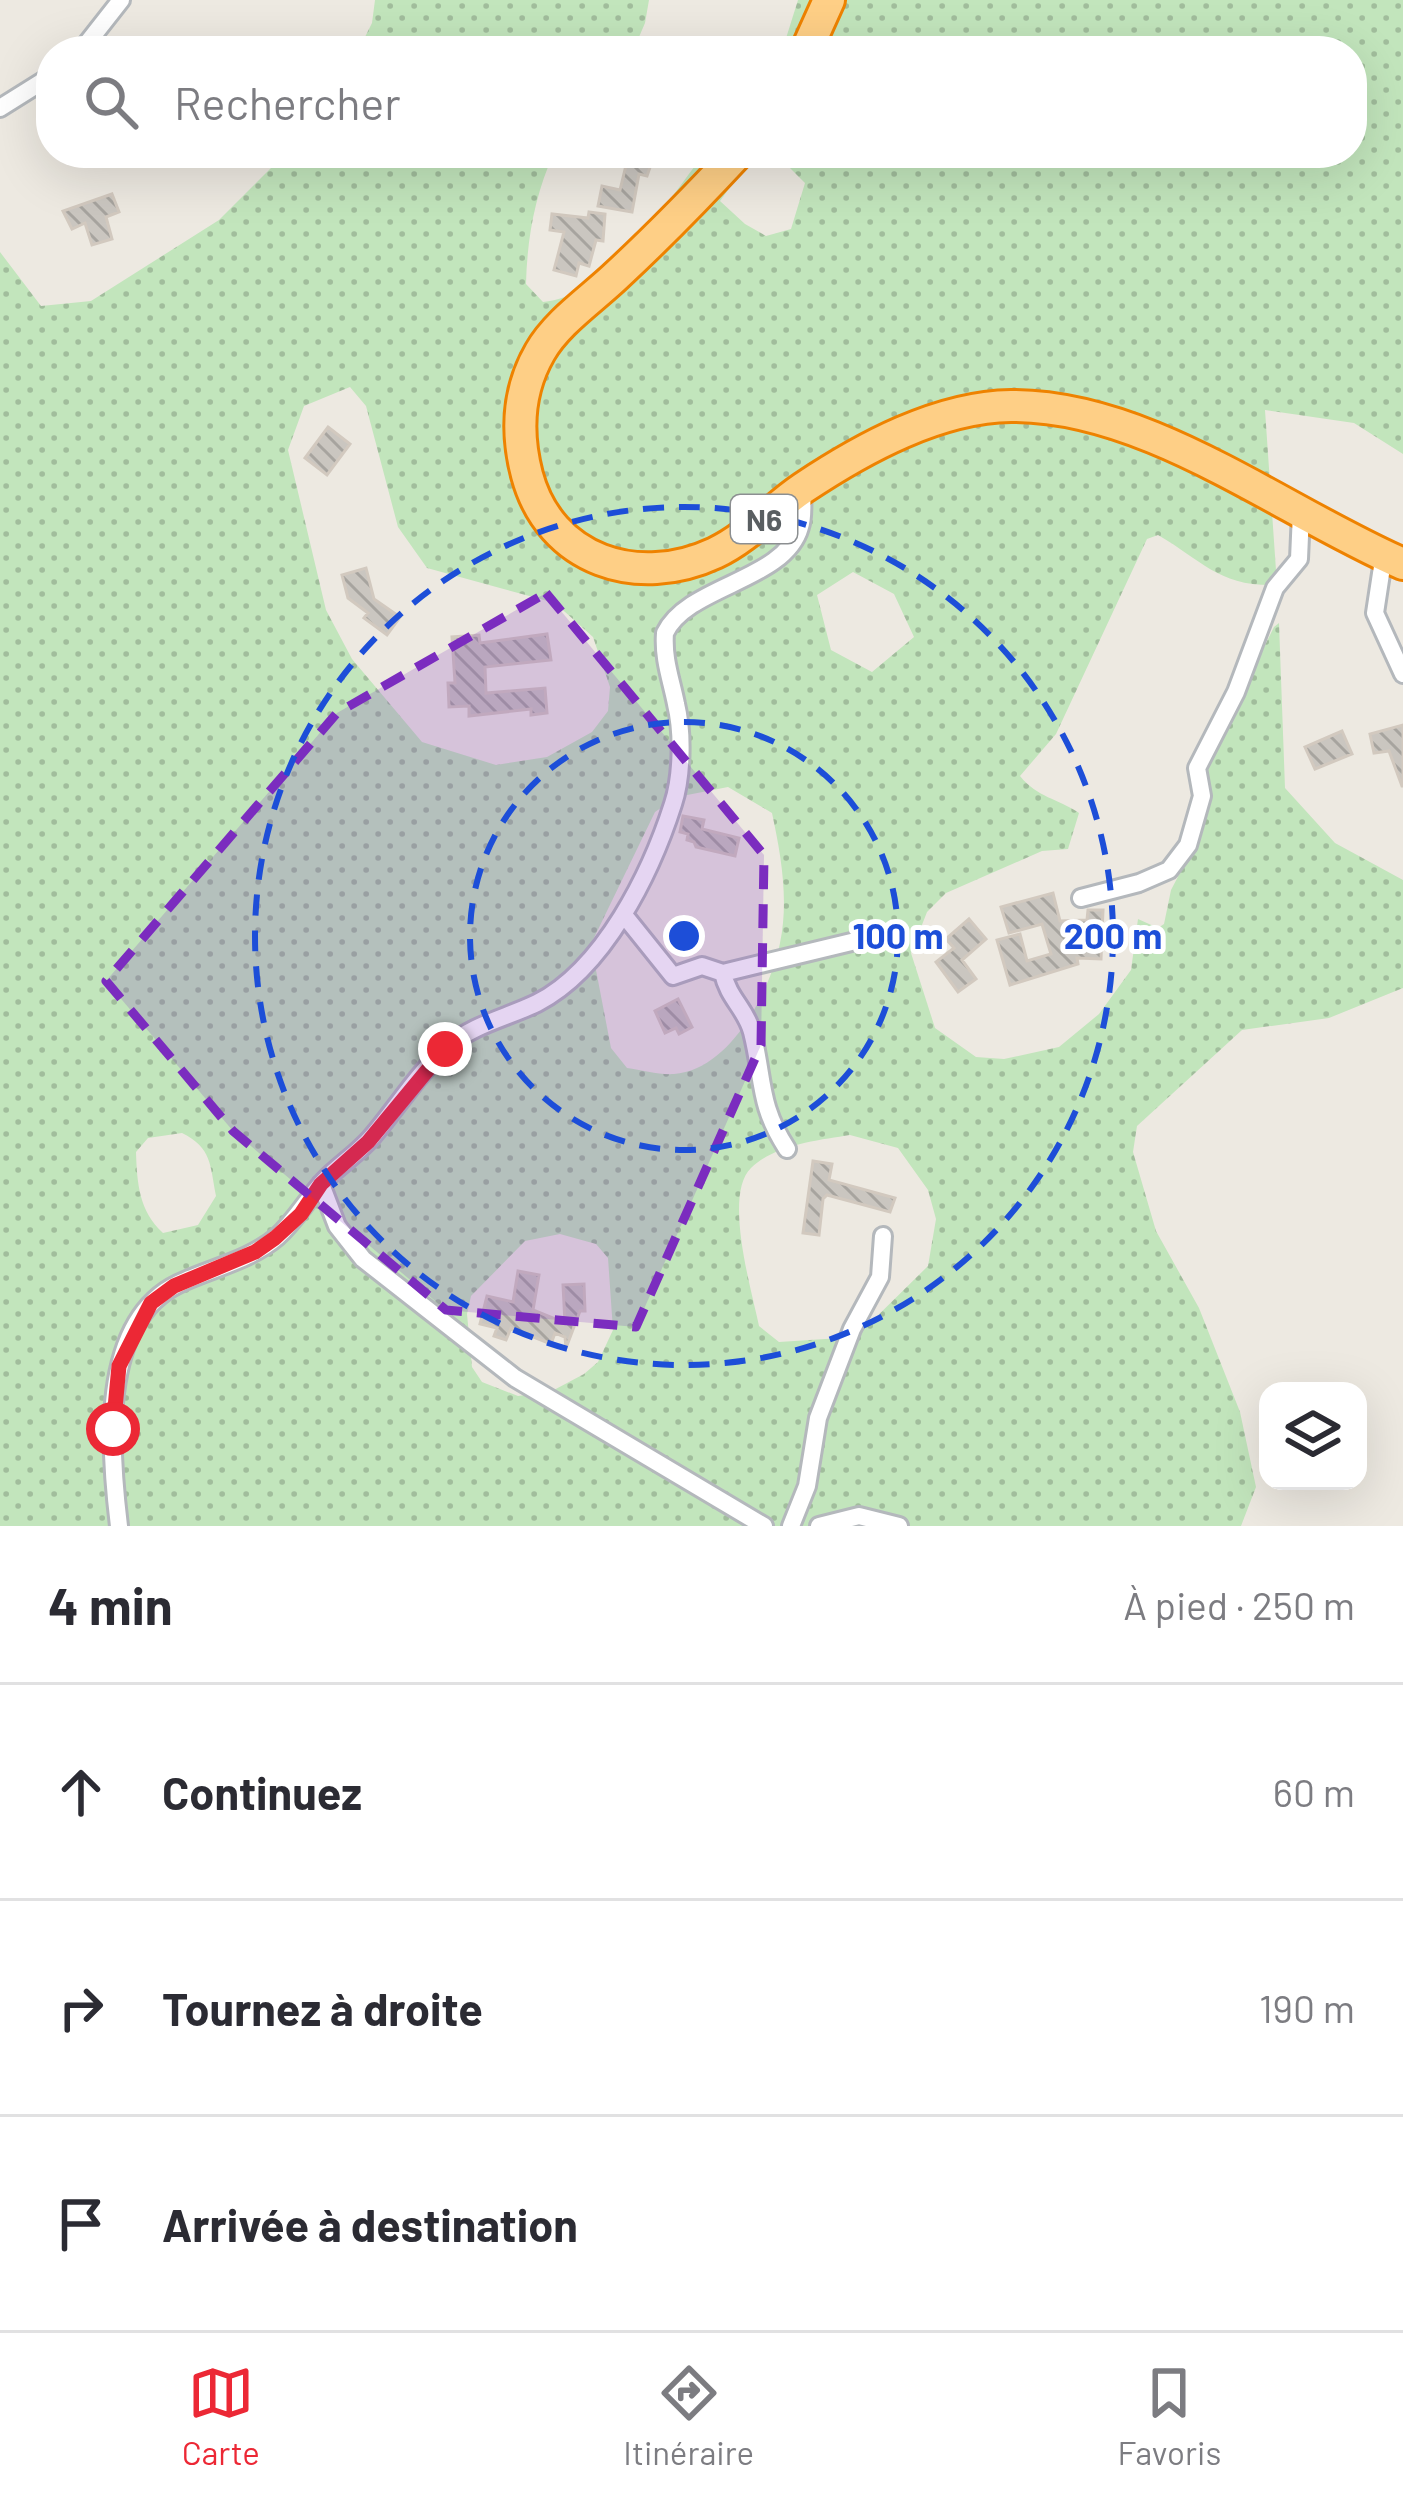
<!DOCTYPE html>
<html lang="fr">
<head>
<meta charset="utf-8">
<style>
	:root { --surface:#fff; --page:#f7f7f7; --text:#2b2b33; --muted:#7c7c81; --line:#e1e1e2; --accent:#ec2835 }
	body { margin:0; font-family:Barlow,sans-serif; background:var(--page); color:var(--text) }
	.controls { position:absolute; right:36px; bottom:36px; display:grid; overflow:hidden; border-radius:24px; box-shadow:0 12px 48px #0002 }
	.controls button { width:108px; height:108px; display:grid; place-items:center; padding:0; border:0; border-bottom:3px solid var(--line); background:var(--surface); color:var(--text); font:60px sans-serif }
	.stop { position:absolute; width:36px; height:36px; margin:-27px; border:9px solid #ec2835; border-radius:50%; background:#fff }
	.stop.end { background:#ec2835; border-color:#fff; box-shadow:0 3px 12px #0008 }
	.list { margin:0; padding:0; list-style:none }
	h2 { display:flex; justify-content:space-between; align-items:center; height:156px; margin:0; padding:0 48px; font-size:51px }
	h2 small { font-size:39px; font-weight:400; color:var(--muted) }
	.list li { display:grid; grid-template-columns:78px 1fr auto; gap:36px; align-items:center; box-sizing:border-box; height:216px; padding:0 48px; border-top:3px solid var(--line) }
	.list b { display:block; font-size:45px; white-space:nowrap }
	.list em { font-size:39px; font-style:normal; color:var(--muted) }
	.icon { flex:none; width:66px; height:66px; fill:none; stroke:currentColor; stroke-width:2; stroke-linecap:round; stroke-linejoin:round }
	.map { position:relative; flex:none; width:1403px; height:1526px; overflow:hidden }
	.search { position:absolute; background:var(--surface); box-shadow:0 12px 48px #0002; left:36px; right:36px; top:36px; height:132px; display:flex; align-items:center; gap:30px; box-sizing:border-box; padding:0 42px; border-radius:48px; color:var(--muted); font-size:45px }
	.sheet { height:804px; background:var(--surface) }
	nav { display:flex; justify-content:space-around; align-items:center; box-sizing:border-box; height:168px; border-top:3px solid var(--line); background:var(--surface); font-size:33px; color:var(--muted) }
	nav a { display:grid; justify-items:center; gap:6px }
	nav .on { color:var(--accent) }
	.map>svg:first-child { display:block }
</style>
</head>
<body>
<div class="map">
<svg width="1403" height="1526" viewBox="0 0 1403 1526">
	<defs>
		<pattern id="grass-dots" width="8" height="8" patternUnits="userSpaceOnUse" patternTransform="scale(3)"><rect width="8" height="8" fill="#c2e5bc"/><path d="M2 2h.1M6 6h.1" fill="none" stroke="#a1bd9c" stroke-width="1.8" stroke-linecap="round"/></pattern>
		<pattern id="building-back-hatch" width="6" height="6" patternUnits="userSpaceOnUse" patternTransform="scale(3)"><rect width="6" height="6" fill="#cac6c0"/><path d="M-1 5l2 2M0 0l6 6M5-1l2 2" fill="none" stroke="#a7a49f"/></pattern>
	</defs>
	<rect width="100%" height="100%" fill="#ede9e1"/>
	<!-- grass -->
	<path fill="url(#grass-dots)" fill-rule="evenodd" d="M375 0H649L645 23 633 51H358L372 23Z
		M798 0H1403V454L1354 423 1265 410 1277 585C1219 587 1203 561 1158 535L1147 539 1056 734 1020 776C1038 798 1057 798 1079 813L1068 849 1042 851 946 893 927 912 911 953 935 1028 976 1057 1004 1059 1059 1047 1099 1014 1131 970 1138 919 1158 928 1164 924 1171 890 1193 848 1202 772 1274 627 1279 623 1285 788 1335 843 1403 880V988L1329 1018 1242 1030 1137 1126 1133 1152 1156 1231 1199 1308 1240 1412 1256 1487 1241 1526H0V252L41 306 91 301 219 220 286 153H554C535 194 527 239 526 284L543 302C610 296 666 202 705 153H1352V51H782ZM751 158 790 168 805 183 791 229 766 236 745 224 720 201ZM350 387 366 406 398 527 427 568 555 603 593 637 610 687 608 711 592 732 547 757 496 765 422 742 352 659 326 610 288 450 304 406ZM853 572 894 594 914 637 872 672 831 650 817 595ZM728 787 772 813C781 855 789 900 780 943 770 992 730 1070 674 1074 659 1075 642 1070 627 1068L611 1048 591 944 655 812 677 797ZM182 1133C212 1148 210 1165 216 1196L198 1225 163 1233C139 1211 137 1183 136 1152L148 1138ZM850 1135 898 1148 928 1190 936 1219 928 1266 856 1337 779 1342 759 1326C752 1291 723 1195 751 1168 774 1145 819 1140 850 1135ZM560 1234 596 1244 608 1258 613 1330 598 1362 584 1374 552 1391 518 1396 482 1382 472 1367 467 1314 471 1296 525 1241Z"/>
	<!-- building -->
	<path fill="url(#building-back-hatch)" stroke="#d2c9bf" stroke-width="3" d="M629 153H655L647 176 639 174 632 212 598 206 602 186 620 190Z
		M112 194 119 212 106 217 112 239 92 245 85 223 72 229 63 211Z
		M589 212 605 214 603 241 596 240 589 266 579 263 576 276 554 270 564 232 550 230 552 214 588 218Z
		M328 427 350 444 327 475 305 458Z
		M366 568 374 599 400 617 387 635 364 618 368 613 348 598 342 575Z
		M547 634 551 660 485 667 486 693 545 688 547 713 531 715V709L469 716V706L449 707 448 683H455L452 637 479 635 480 643Z
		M1403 725V786H1402L1389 751 1374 753 1370 734Z
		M1342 731 1352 754 1315 769 1305 747Z
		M683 816 704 820 702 829 739 838 735 856 696 847 694 842 687 840 688 834 680 832Z
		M1053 893 1060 921 1087 920 1088 910H1103L1101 959 1077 958 1078 964 1010 985 997 940 1020 934 1027 961 1051 954 1042 924 1009 933 1001 907Z
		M969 919 986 939 962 960 976 979 958 992 936 962 954 948 946 939Z
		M678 999 692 1027 679 1034 676 1028 665 1033 655 1011Z
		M813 1161 832 1164 829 1180 895 1198 890 1212 827 1195 823 1199 819 1235 803 1233Z
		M518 1271 539 1275 533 1310 565 1323 563 1285 584 1284 585 1311H580L566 1348 565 1337 555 1333 551 1344 511 1328 506 1340 494 1336 497 1328 480 1324 487 1296 513 1302Z"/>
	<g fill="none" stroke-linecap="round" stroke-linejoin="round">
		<!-- street casing -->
		<g stroke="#b4b8bc" stroke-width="22">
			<path id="street" d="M81 51 121 0
				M0 108 51 76
				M1380 554 1382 567 1375 613 1403 674
				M1081 898 1139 883 1169 870 1188 845 1202 796 1197 768 1236 692 1275 588 1299 559 1301 513
				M624 915 673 976 702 966 723 973C728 998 746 1009 752 1032 764 1079 758 1105 787 1149
				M723 973 868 938
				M321 1184 337 1226 363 1259 515 1378 764 1526
				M119 1526C110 1453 98 1323 178 1284 211 1268 249 1261 277 1237 296 1220 307 1199 324 1181 338 1166 357 1154 371 1138 396 1109 418 1073 447 1047 474 1024 506 1018 537 1003 604 969 651 873 673 804 682 777 683 733 676 704 671 679 663 659 665 633 688 585 785 581 800 527 804 516 802 500 802 488
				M791 1526 807 1486 818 1418 852 1329 880 1277 883 1236
				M819 1526 859 1516 899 1526"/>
		</g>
		<!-- highway casing -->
		<g stroke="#ee8200" stroke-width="36">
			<path id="highway" d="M806 51 829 0
				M738 153C699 195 659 236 617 275 592 299 557 322 540 352 518 390 516 433 527 475 550 561 638 589 715 553 749 537 773 508 803 488 863 448 938 407 1011 406 1148 405 1281 511 1403 564"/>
		</g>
		<!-- street -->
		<use href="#street" stroke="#fff" stroke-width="16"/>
		<!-- highway -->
		<use href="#highway" stroke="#fecf86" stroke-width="30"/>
	</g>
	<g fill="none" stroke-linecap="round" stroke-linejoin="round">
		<!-- route -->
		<path stroke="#ec2835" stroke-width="15" d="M113 1429 119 1366 151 1303 174 1286 255 1252 275 1238 301 1214 321 1184 368 1142 445 1049"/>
	</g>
	<!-- marked area -->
	<path fill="#7b2cbf" fill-opacity="0.2" stroke="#7b2cbf" stroke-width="9" stroke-dasharray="24 15" stroke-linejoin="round" d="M546 593 764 855 761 1045 636 1327 446 1310 233 1131 106 981 337 713Z"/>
	<!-- distance rings -->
	<g fill="none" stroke="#1d4ed8" stroke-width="6" stroke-dasharray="21 15">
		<circle cx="684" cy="936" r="214"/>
		<circle cx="684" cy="936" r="429"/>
	</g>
	<g text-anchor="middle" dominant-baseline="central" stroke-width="10" stroke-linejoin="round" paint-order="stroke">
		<!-- shield labels -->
		<rect fill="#fff" stroke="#8c8f91" stroke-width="3" x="731" y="495" width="66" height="48" rx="9"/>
		<g font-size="30" font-weight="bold" fill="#5a5f62">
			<text x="764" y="519">N6</text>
		</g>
	</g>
	<circle cx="684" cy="936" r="18" fill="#1d4ed8" stroke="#fff" stroke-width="6"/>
	<g font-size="36" text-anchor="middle" font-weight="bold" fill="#1d4ed8" stroke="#fff" stroke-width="10" stroke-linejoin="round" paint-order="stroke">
		<text x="898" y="949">100 m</text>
		<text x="1113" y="949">200 m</text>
	</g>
</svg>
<div class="controls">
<button><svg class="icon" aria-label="layers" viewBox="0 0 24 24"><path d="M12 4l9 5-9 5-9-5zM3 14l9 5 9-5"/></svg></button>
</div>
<div class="stop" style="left:113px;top:1429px"></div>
<div class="stop end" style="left:445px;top:1049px"></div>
<div class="search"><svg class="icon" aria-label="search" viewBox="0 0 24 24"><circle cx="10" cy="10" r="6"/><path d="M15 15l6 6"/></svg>Rechercher</div>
</div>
<section class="sheet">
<h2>4 min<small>À pied · 250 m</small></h2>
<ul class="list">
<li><svg class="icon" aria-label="ahead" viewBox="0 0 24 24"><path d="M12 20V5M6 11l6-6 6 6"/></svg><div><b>Continuez</b></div><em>60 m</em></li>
<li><svg class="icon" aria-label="right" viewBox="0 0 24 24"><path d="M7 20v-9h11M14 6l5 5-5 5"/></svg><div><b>Tournez à droite</b></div><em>190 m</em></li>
<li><svg class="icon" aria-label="arrive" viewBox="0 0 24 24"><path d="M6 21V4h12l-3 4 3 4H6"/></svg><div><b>Arrivée à destination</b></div></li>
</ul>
</section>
<nav>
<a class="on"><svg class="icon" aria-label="map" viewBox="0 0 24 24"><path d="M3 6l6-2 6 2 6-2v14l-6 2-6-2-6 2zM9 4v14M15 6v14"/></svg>Carte</a>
<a><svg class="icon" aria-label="directions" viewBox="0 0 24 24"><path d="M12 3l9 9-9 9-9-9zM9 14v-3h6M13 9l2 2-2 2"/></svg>Itinéraire</a>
<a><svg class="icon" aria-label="saved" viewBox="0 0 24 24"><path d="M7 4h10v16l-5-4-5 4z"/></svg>Favoris</a>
</nav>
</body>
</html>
